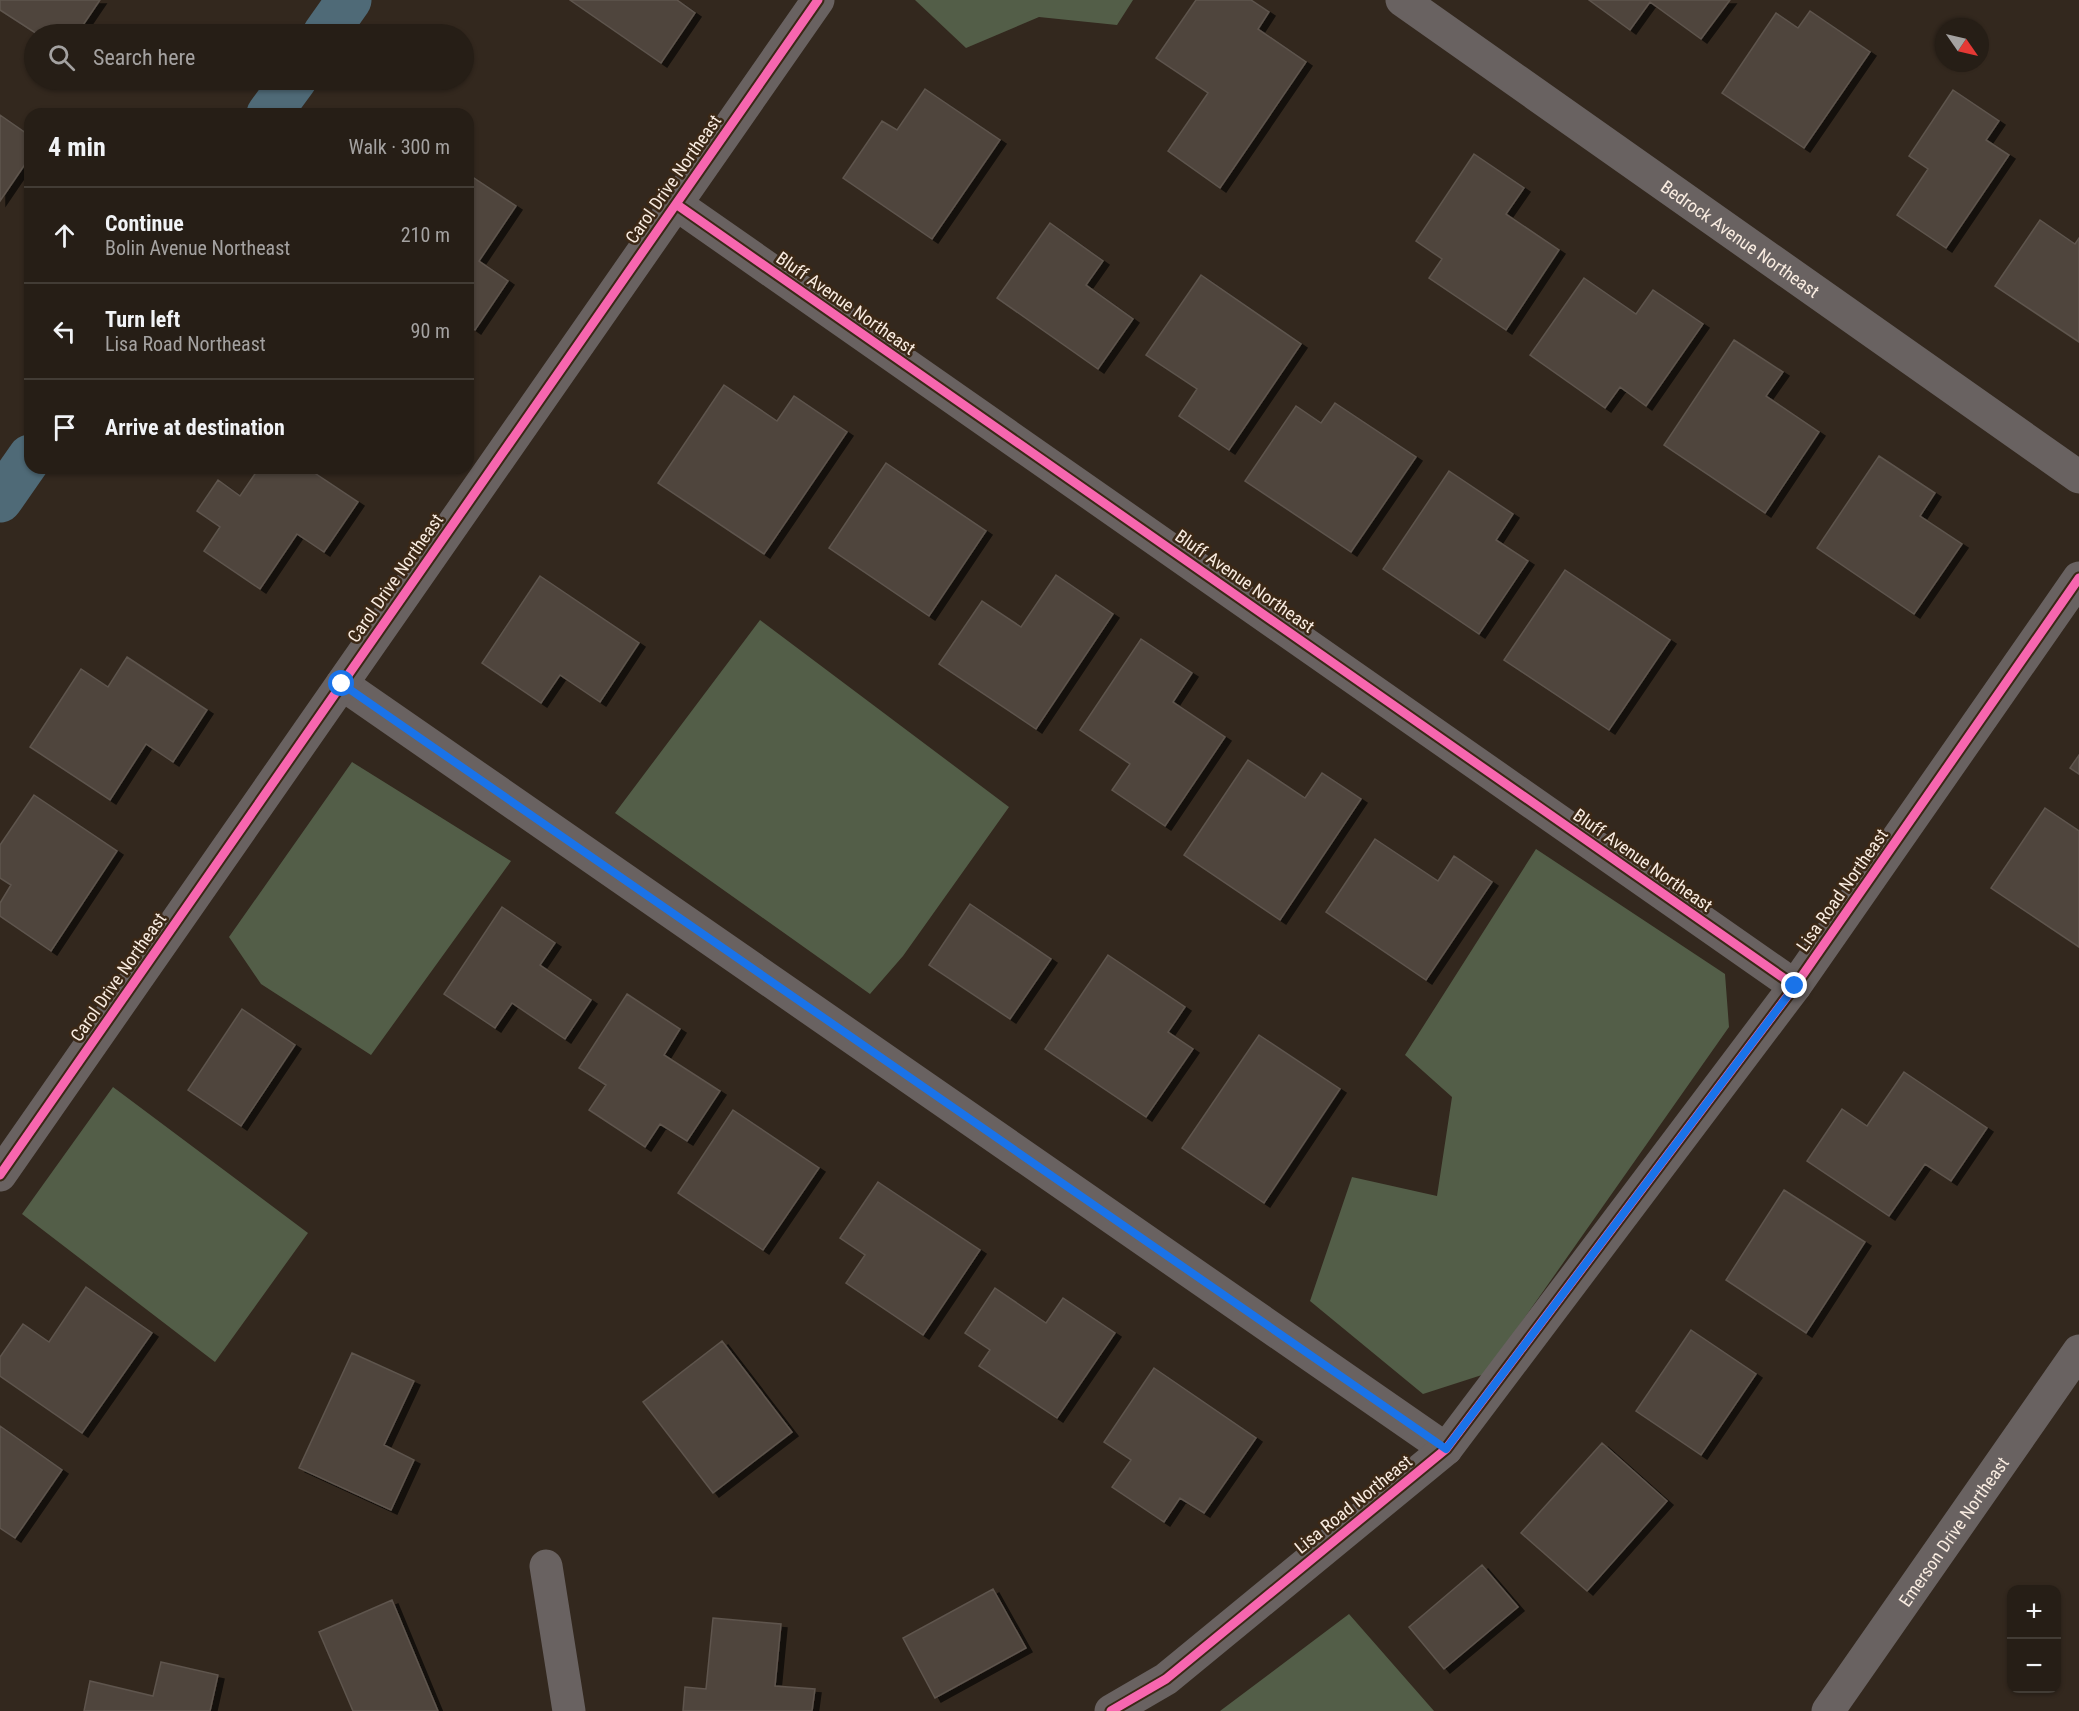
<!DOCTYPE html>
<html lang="en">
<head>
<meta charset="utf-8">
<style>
	:root { --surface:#261e16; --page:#322b23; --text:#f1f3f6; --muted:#a4a2a1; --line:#423c35 }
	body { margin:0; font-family:"Roboto Condensed",sans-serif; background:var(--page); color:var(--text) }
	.controls { position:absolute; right:18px; bottom:18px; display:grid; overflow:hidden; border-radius:12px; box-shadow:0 2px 4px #0004 }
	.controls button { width:54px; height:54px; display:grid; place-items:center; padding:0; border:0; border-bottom:2px solid var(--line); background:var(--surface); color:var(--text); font:30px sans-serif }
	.compass { position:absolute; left:1935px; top:18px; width:54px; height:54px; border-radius:50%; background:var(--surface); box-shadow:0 2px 4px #0004; rotate:124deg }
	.stop { position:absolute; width:18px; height:18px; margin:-14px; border:4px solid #1a73e8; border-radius:50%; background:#fff }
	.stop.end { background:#1a73e8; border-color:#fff; box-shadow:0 2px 6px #0008 }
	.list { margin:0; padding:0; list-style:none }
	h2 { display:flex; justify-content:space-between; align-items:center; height:78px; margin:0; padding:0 24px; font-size:26px }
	h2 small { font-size:20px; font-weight:400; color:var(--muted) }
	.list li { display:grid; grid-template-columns:39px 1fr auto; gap:18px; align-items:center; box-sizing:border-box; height:96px; padding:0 24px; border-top:2px solid var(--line) }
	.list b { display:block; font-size:22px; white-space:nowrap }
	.list p { margin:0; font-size:20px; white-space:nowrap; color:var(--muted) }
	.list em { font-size:20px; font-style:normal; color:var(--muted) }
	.icon { flex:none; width:33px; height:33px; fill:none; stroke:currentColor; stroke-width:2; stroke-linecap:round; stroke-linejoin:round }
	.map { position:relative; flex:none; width:2079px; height:1711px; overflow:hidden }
	.search { position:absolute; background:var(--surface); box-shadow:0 2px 4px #0004; left:24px; top:24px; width:450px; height:66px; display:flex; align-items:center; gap:15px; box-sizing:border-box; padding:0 21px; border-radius:33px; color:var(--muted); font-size:22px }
	.panel { position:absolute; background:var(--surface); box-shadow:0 2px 4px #0004; left:24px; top:108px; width:450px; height:366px; border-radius:18px }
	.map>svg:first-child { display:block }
</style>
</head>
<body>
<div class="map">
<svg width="2079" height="1711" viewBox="0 0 2079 1711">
	<defs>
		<filter id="shadow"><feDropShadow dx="6" dy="4" stdDeviation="0" flood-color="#0009"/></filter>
	</defs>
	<rect width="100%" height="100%" fill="#33281e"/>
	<!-- forest -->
	<path fill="#535e48" d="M915 0H1133L1117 25 1039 17 966 48Z
		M760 620 1009 807 903 956 870 994 615 813Z
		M352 762 511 861 371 1055 261 984 229 937Z
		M1536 849 1725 974 1729 1027 1485 1374 1423 1394 1310 1301 1352 1177 1437 1196 1452 1097 1405 1055Z
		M113 1087 308 1233 215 1362 22 1214Z
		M1349 1614 1434 1711H1220Z"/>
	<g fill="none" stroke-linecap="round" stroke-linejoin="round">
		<!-- canal -->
		<path stroke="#4f6a77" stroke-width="45" d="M325 34 349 0
			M269 114 294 80
			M0 500 30 457"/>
	</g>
	<!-- building -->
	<path fill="#50453e" stroke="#5e554d" stroke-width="1.5" filter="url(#shadow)" d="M0 0H100L77 34H37L0 10Z
		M570 0H677L695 13 661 63Z
		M1196 0H1251L1269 12 1258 29 1306 62 1220 188 1168 151 1208 93 1156 58Z
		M1589 0H1730L1701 39 1650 2 1630 30Z
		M1810 11 1870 52 1804 148 1722 93 1776 13 1798 28Z
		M925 89 1000 140 932 239 843 178 882 121 897 130Z
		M1953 90 1999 121 1986 140 2009 155 1946 248 1897 215 1928 169 1909 156Z
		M0 115 30 136V157L0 201Z
		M1474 154 1524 188 1506 214 1559 250 1506 330 1429 278 1442 259 1416 241Z
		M468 174 516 206 479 261 508 281 475 330 468 325Z
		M2040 220 2075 244 2079 238V342L1995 286Z
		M1050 223 1103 261 1086 285 1133 319 1098 369 997 298Z
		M1201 275 1301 344 1229 450 1179 416 1197 389 1146 355Z
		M1584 278 1636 314 1653 290 1703 324 1646 406 1620 387 1605 408 1530 355Z
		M1734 340 1783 372 1766 396 1819 432 1765 513 1664 445Z
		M724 385 777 421 794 396 847 432 764 554 658 483Z
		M1335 403 1416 457 1351 552 1245 481 1296 406 1321 423Z
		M1879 456 1935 493 1920 516 1962 544 1914 614 1817 548Z
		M886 463 986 531 929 616 829 548Z
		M259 468H307L358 502 324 552 297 534 260 589 204 551 220 527 197 511 218 480 240 496Z
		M1449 471 1513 514 1496 540 1528 561 1479 634 1383 569Z
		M1565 570 1670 640 1609 730 1504 660Z
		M1056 575 1113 614 1036 729 939 664 982 601 1021 627Z
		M540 576 639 643 600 702 560 675 541 703 482 663Z
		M1141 639 1192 673 1173 702 1225 737 1165 826 1112 790 1130 764 1080 730Z
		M127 657 207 710 173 762 146 744 110 800 30 747 81 669 108 687Z
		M2079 755V774L2070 768Z
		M1248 760 1305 798 1322 773 1361 799 1280 920 1184 855Z
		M34 795 117 851 51 951 0 916V903L11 885 0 878V845Z
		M2045 808 2079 831V947L1991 888Z
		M1375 839 1438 881 1454 856 1492 882 1426 980 1326 912Z
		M970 904 1051 959 1010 1019 929 965Z
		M502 907 555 943 540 965 591 1000 565 1039 512 1003 495 1028 444 994Z
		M1108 955 1185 1007 1168 1032 1193 1049 1146 1117 1045 1049Z
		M627 994 680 1029 664 1055 720 1091 687 1141 660 1124 645 1147 589 1110 606 1085 579 1068Z
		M242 1009 295 1045 241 1126 188 1090Z
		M1259 1035 1340 1089 1264 1203 1182 1148Z
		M1904 1072 1987 1128 1951 1181 1925 1164 1889 1216 1807 1161 1842 1109 1867 1126Z
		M733 1110 819 1168 763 1250 678 1193Z
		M878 1182 980 1250 923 1335 846 1283 865 1255 840 1238Z
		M1784 1190 1865 1242 1806 1333 1726 1280Z
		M86 1287 152 1333 82 1433 0 1376V1357L23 1324 49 1342Z
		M995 1288 1046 1323 1063 1298 1115 1333 1057 1418 979 1366 990 1350 965 1333Z
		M1691 1330 1756 1374 1701 1455 1636 1411Z
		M722 1341 792 1432 713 1493 643 1402Z
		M352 1353 414 1381 384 1445 414 1460 391 1510 299 1468Z
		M1154 1368 1256 1438 1204 1513 1180 1498 1164 1522 1112 1487 1131 1460 1104 1442Z
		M0 1426 62 1470 15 1538 0 1528Z
		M1602 1443 1667 1501 1587 1591 1521 1533Z
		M1482 1565 1518 1607 1444 1669 1409 1627Z
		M993 1589 1026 1648 935 1698 903 1638Z
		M392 1600 438 1711H353L319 1632Z
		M713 1618 781 1624 775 1686 815 1689 812 1711H683L685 1687 706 1689Z
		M161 1662 218 1675 210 1711H84L90 1681 153 1696Z"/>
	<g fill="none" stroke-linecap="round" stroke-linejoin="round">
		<!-- minor -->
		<g stroke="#696261" stroke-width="33">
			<path id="s1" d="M1402 0 2079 477"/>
			<path d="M676 204 1795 986"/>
			<path d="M342 684 1446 1449"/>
			<path d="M0 1175 818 0"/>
			<path d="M546 1566 569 1711"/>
			<path d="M1111 1711 1166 1679 1446 1449 1795 986 2079 578"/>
		</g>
		<!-- tertiary -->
		<path stroke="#696261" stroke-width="33" id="s2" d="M1828 1711 2079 1351"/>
		<!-- cycleway casing -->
		<g stroke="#3b2816" stroke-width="13">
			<path id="cycleway" d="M676 204 1795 986
				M0 1175 818 0
				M1111 1711 1166 1679 1446 1449 1795 986 2079 578"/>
		</g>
		<!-- cycleway -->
		<use href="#cycleway" stroke="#f766af" stroke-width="9"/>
	</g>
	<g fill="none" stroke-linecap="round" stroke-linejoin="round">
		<!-- route -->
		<path stroke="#1a73e8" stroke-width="8" d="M342 684 1446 1449 1795 986"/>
	</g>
	<g text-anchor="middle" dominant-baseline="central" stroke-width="5" stroke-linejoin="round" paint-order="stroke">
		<!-- street labels -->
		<g font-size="18" fill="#f9ece1" stroke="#3b2816">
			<text transform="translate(673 179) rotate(-55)">Carol Drive Northeast</text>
			<text stroke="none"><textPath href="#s1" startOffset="414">Bedrock Avenue Northeast</textPath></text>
			<text transform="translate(846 303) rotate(35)">Bluff Avenue Northeast</text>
			<text transform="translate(395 578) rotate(-55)">Carol Drive Northeast</text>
			<text transform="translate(1245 581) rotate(35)">Bluff Avenue Northeast</text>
			<text transform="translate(1643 860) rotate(35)">Bluff Avenue Northeast</text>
			<text transform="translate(1842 890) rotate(-55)">Lisa Road Northeast</text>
			<text transform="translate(118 977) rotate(-55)">Carol Drive Northeast</text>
			<text transform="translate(1353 1504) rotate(-39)">Lisa Road Northeast</text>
			<text stroke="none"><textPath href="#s2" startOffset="219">Emerson Drive Northeast</textPath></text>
		</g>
	</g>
</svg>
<div class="controls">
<button>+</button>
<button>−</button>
</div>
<svg class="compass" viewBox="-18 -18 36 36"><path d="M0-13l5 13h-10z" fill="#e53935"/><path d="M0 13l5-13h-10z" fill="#a4a2a1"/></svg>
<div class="stop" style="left:342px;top:684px"></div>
<div class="stop end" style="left:1795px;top:986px"></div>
<div class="search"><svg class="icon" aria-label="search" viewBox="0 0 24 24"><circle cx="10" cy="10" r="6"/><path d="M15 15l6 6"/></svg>Search here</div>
<section class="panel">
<h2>4 min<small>Walk · 300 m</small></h2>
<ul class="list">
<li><svg class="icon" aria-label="ahead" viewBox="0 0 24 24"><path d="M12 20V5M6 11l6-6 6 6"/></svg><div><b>Continue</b><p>Bolin Avenue Northeast</p></div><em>210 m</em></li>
<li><svg class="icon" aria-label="left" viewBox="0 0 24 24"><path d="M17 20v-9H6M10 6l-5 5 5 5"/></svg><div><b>Turn left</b><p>Lisa Road Northeast</p></div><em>90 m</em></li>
<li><svg class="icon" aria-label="arrive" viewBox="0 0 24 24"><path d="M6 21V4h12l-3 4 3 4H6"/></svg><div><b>Arrive at destination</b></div></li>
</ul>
</section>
</div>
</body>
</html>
